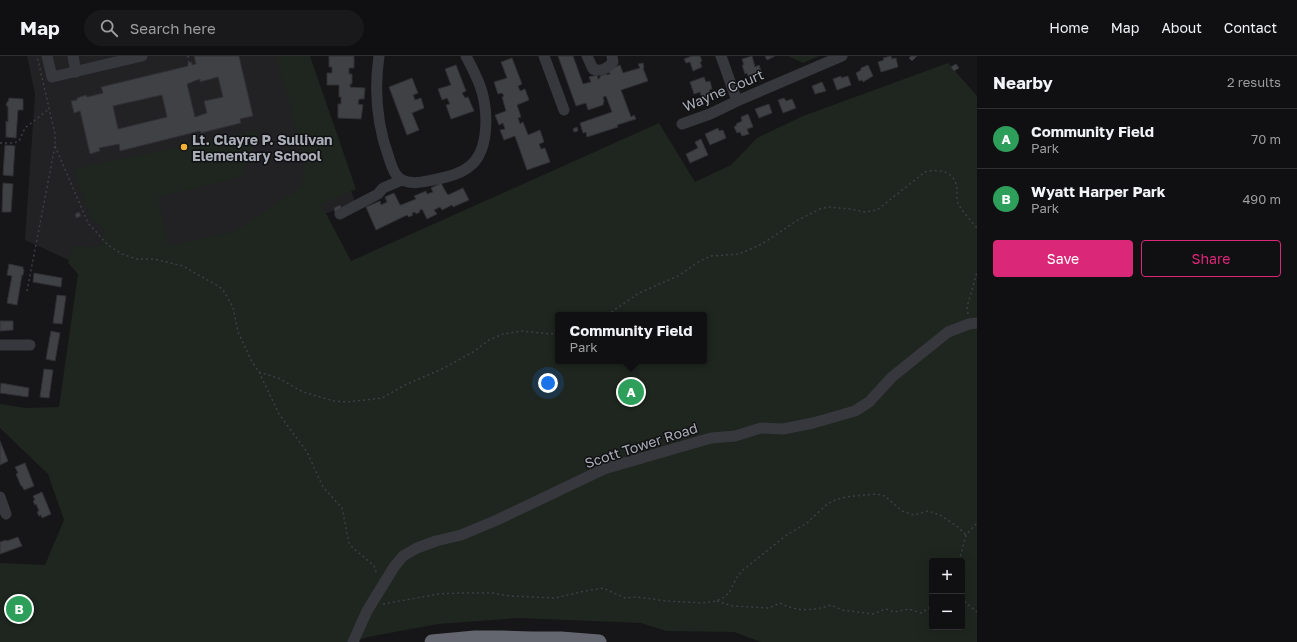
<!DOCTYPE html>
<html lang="en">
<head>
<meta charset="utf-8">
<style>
	:root { --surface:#101012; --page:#19191b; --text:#f1f3f6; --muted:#9c9d9f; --line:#303032; --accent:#db2777 }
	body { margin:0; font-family:"Golos Text",sans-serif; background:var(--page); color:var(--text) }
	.controls { position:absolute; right:12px; bottom:12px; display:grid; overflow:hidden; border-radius:4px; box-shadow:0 4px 16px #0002 }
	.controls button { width:36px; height:36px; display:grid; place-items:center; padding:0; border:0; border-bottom:1px solid var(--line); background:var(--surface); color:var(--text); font:20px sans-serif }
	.you { position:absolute; left:548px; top:327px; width:14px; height:14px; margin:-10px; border:3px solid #fff; border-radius:50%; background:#1a73e8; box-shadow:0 0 0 6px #1a73e833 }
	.badge { display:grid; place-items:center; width:26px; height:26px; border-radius:50%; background:var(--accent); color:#fff; font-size:13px; font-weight:700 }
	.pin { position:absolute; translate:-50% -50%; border:2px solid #fff; box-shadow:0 1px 4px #0006 }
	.popup { position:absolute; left:555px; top:256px; width:152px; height:52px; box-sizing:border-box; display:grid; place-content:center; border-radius:4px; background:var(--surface); filter:drop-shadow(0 1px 3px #0005); font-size:13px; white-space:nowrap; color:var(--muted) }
	.popup b { font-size:15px; color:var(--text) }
	.popup::after { content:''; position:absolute; left:50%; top:100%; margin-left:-8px; border:8px solid transparent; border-top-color:var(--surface) }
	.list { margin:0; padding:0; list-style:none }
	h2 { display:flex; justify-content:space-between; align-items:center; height:52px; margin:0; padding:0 16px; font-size:17px }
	h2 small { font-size:13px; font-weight:400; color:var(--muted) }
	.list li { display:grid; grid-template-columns:26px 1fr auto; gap:12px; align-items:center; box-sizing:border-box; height:60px; padding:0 16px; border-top:1px solid var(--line) }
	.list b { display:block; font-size:15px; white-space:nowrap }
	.list p { margin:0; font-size:13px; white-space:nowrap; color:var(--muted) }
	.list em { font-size:13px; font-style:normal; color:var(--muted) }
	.actions { display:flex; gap:8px; padding:12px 16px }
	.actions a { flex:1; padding:9px 0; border:1px solid var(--accent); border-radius:4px; text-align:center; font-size:14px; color:var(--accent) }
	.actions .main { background:var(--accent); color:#fff }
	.icon { flex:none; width:22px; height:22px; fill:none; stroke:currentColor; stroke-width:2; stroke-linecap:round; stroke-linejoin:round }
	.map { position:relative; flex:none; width:977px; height:586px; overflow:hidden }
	header { display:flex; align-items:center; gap:24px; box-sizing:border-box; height:56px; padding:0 20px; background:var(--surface); border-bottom:1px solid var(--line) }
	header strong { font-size:19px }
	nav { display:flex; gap:22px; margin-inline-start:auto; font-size:14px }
	.search { width:280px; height:36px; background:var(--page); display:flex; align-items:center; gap:10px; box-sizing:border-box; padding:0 14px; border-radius:22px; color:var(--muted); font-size:15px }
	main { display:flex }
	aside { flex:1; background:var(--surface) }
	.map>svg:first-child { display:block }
</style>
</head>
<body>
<header>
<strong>Map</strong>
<div class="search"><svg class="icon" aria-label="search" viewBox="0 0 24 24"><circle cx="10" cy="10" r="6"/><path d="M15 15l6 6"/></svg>Search here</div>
<nav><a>Home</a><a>Map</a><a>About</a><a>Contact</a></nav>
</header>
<main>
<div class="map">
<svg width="977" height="586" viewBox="0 0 977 586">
	<rect width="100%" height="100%" fill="#161618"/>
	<!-- built -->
	<path fill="#222225" d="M27 0H302L355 145 330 156 298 168 84 211 25 184 35 38Z"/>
	<!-- green -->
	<path fill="#1e261f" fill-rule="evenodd" d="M278 0H310L356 133 321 148 351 205 659 67 695 126 731 109 757 82 803 60 948 7 977 40V586H761L734 576 666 575 641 567 519 562 438 568 368 581 354 586H0V507L45 509 64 464 48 418 0 372V348L26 352 59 351 78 218 68 207 73 190 100 191 105 173 91 163 73 113 260 74 241 121 158 141 168 190 236 175 302 130 305 104 278 6ZM558 259H704V305H558ZM932 505H962V571H932Z
		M788 0H819L803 7Z"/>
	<!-- building -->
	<path fill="#404145" stroke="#303034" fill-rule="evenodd" d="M194 0H239L253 60 240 63 241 67 201 77 200 75 120 95 119 88 99 92 100 95 90 98 80 55 74 57 71 45 77 44V42L86 39 87 41 103 37 101 31 188 10V7L192 6V9L196 8ZM218 21 223 41 204 45 207 57 195 61 187 28 200 23V26ZM162 39 167 61 118 73 113 50Z
		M329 0H354V12H349V18H352V28H350V31L365 32 364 43H359L358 48 363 49 361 63 338 62V48H341V41H339V29H327V17H332V11H329Z
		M558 0H573L583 28 591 26 589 21 597 19 598 23 600 22V20L606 18 607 19 610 18 609 15 610 13 620 9 623 17 640 12 638 8 643 7 644 12H643L648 25 621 34 631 61 634 59 636 63 617 69 618 71 587 81 586 76 583 77 580 67 612 56 606 40 603 41 604 45 603 49 588 54 586 47 576 50Z
		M692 0H700L702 5 700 6 702 11 693 15 690 6 686 7 684 3Z
		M752 0 755 11 759 9 762 18 749 22 747 17 745 18 742 9H744L742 3Z
		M765 0H775L767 4Z
		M891 0 892 3 896 2 898 11 881 16 878 6 884 4 883 2Z
		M911 0H917L912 5 909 2Z
		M512 2 522 28 518 30 520 35 525 33 529 44 517 49 521 61 518 62 520 68 523 66 528 79 540 74 544 86 539 88 541 93 545 92 550 106 527 114 515 80 504 84 500 74 505 73 503 67 499 69 495 59 506 55 502 41 504 40 502 37 498 38 494 26 507 22 501 6Z
		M956 8 959 12 954 15 951 11Z
		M456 9 466 35 462 37 465 42 468 41 474 55 451 63 446 49 450 48 447 42 442 44 438 33 451 29 445 13Z
		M868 9 873 20 863 26 862 24 859 25 856 17 861 14V12Z
		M841 20V22L848 20 851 29 837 34 833 23Z
		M704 21 706 26 710 25 712 33 709 34 711 40 702 43 700 36 694 38 690 26Z
		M412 22 418 37 413 39 415 44 421 42 424 52 412 57 419 74 407 79 389 31Z
		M822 26 826 35 815 38 812 30Z
		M9 42 23 43V54H18L16 82 6 81V65L8 66V50H6L7 46H8Z
		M784 42 786 45 792 43 796 52 783 57 778 44Z
		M769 48 772 57 759 62 755 53Z
		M748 58 753 71 747 73 749 78 742 80 740 76 737 77 734 71 737 69 736 68 742 65 741 61Z
		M577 71 578 75 574 76 573 73Z
		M718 72 719 75 723 74 726 82 710 89 705 78Z
		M701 83 708 99 690 107 686 98 698 92 695 86Z
		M5 89 15 90 13 120 3 119Z
		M3 127 13 128 11 156H2Z
		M441 127 447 138H448V139L463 132 469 144 453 151 452 149 442 154 440 151 434 154 437 158 427 163 422 153 419 155 420 156 416 158 415 156 412 157 413 159 409 161 407 159 376 174 366 151 380 145 381 149 387 146 385 141 394 137 400 149H401L416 143 414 140 426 135 427 138 433 136 431 132Z
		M340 149 342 153 335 156 334 152Z
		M79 156 81 160 76 162 75 158Z
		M9 208 23 211V213L24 214 23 219H22L17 249 7 247 12 220 7 219Z
		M34 217 62 222 61 231 33 226Z
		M57 239 66 240 62 268 53 267Z
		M0 265H13V274L0 275Z
		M51 275 60 277 55 305 46 303Z
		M44 313 53 314 49 342 40 341Z
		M1 327 29 332 28 341 0 337Z
		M0 385 8 405 0 409Z
		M25 407 34 430 24 434 22 430H21L16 418 18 417 15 411Z
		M42 436 51 458 42 462 41 459 39 460 37 456 39 455 36 448 35 449 33 445 35 444 33 440Z
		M18 481 22 490 0 498V486L6 484 7 485Z"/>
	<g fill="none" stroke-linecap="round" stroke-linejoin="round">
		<!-- path -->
		<path stroke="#3d3f44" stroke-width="1.5" stroke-dasharray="2 3" stroke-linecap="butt" d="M188 0 189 7
			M0 87H14L19 85 25 72 49 53
			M55 90 88 167 108 189 122 198 137 203H154L183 210 218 230 223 234 233 251 238 276 252 306 259 316 278 322 303 336 334 345 347 346 382 342 405 329 444 312 473 296 489 284 503 278 522 275 550 278 558 277
			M27 235 55 90V78L37 0
			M968 258 967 251 977 216
			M607 259 639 237 678 220 700 205 711 200 739 198 762 188 798 164 820 153 828 151 850 153 865 156 877 154 925 116C936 113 952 114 956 128 958 134 956 142 958 147 960 153 972 166 977 172
			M259 316 279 358 307 396 323 431 342 452 349 487 354 493 364 501 374 510 377 519
			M959 505 966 479 977 467
			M962 541 965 546 977 556
			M717 545 732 550 769 552 780 547C797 556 813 555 831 549L842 554 873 558 886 553 894 556 909 553 921 557 932 550
			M383 548 439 538 460 537H492L510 540 556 542 580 536 603 532 625 542 637 541 666 545 702 547 716 545 725 541 730 535 737 521 743 514 788 478 807 467 826 449 835 444 846 441 876 438 885 440 902 455 914 459 928 455 940 459 958 471 966 479"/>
		<!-- minor -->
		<path stroke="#37383d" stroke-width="11" d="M47 0 52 21 142 0
			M73 0 76 16
			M379 0C374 34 377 69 389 102 391 108 393 116 398 121 408 130 422 126 433 124 446 121 459 119 470 110 489 95 488 58 482 36 479 24 472 12 466 0
			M544 0 564 54
			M587 0 593 13C601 16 607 13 613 6L612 0
			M721 0 737 45
			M682 68 710 58 737 45 842 0
			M340 158 378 138 383 132 402 124
			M0 289H30
			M0 441 6 458
			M353 586 367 555 394 511 403 500 417 492 436 485 461 479 497 464 604 413 711 382 735 380 761 372 783 373 813 367 855 355 869 346 892 321 948 276 969 268 977 267"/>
		<!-- highway -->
		<path stroke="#63666e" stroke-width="15" d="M432 586 475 582H501L531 583H561L599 586"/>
	</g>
	<!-- markers -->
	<circle fill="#f2b134" stroke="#111113" stroke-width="1.5" cx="184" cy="91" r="4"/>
	<g text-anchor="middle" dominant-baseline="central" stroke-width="3" stroke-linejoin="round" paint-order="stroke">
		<!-- street labels -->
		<g font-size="14" fill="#a8adb8" stroke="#111113">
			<text transform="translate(723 34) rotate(-23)">Wayne Court</text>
			<text transform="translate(641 389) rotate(-18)">Scott Tower Road</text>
		</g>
		<!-- poi labels -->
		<g font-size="14" font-weight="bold" fill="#a8adb8" stroke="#111113" text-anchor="start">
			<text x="192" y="83">Lt. Clayre P. Sullivan<tspan x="192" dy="16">Elementary School</tspan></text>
		</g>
	</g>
</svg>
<div class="controls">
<button>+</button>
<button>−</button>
</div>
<div class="you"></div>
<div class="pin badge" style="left:631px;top:336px;background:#2e9e5b">A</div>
<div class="popup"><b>Community Field</b>Park</div>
<div class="pin badge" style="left:19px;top:553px;background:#2e9e5b">B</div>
</div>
<aside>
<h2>Nearby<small>2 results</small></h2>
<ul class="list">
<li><span class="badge" style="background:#2e9e5b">A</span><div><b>Community Field</b><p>Park</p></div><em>70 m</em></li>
<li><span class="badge" style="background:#2e9e5b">B</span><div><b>Wyatt Harper Park</b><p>Park</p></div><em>490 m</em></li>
</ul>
<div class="actions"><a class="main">Save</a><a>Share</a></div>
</aside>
</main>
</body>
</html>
